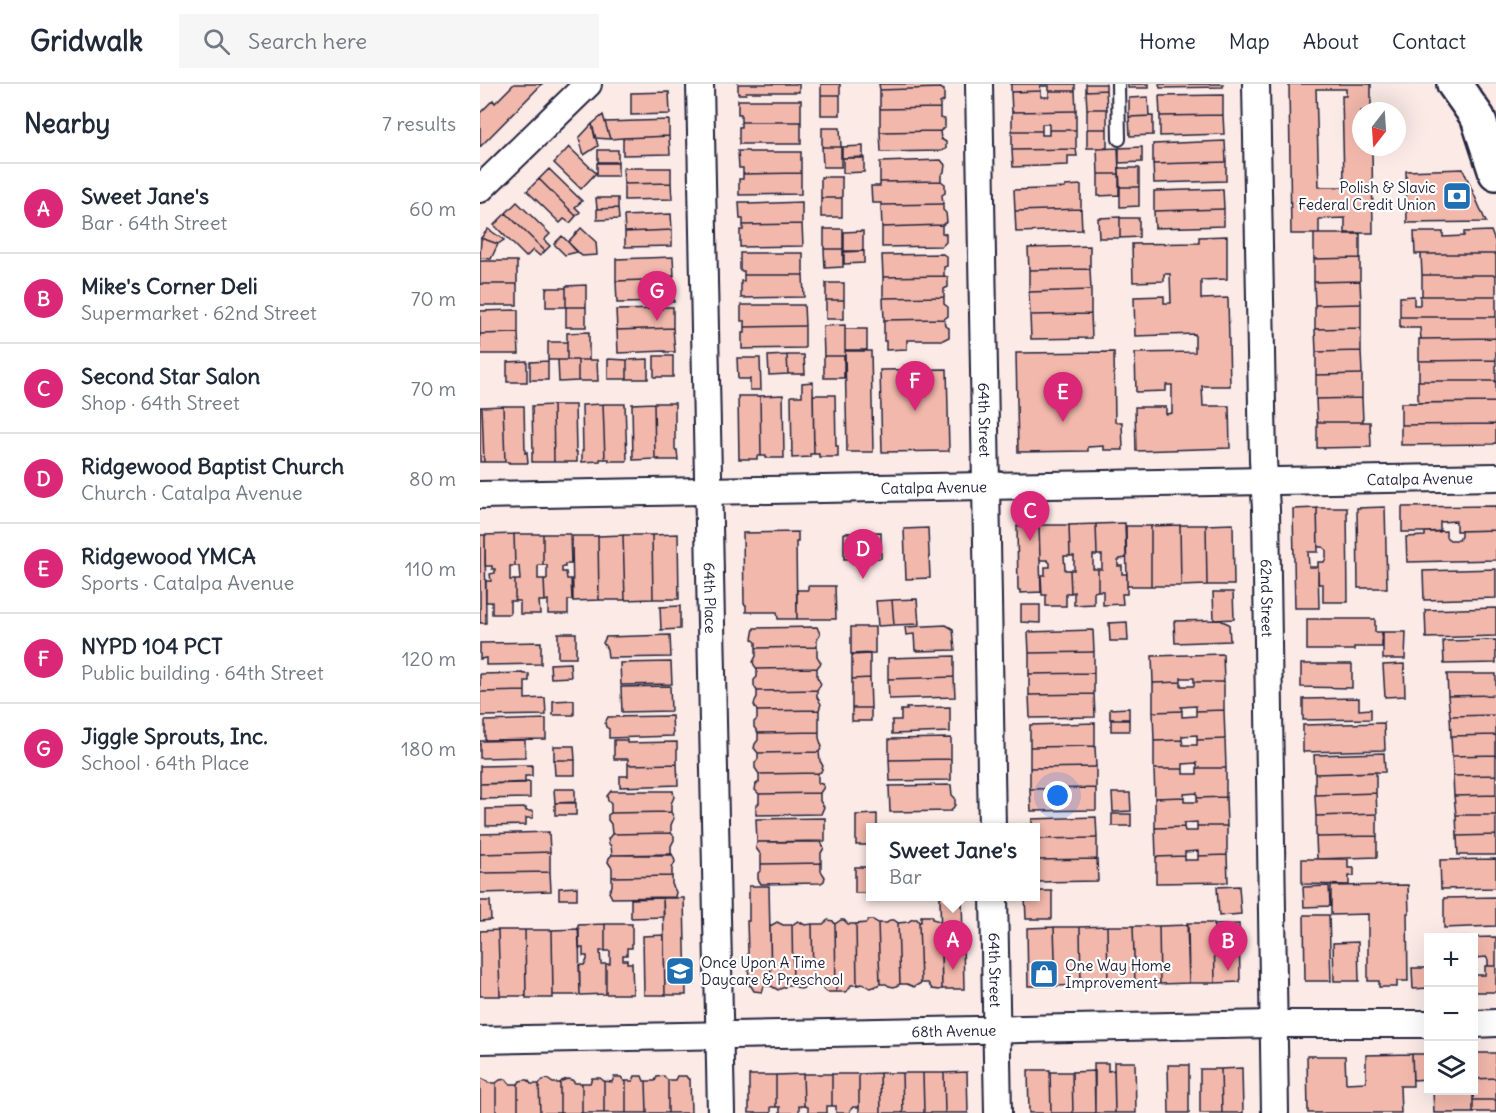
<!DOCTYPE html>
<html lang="en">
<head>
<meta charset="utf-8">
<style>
	:root { --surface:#fff; --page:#f6f6f7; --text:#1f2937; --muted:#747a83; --line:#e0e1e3; --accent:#db2777 }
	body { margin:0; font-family:Delius,sans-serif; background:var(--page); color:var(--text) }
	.controls { position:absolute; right:18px; bottom:18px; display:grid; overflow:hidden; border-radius:0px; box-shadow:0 6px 24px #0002 }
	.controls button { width:54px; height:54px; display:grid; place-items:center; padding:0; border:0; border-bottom:2px solid var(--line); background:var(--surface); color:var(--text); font:30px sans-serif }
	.compass { position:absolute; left:872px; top:18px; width:54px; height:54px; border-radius:50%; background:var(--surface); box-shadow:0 6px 24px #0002; rotate:197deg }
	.you { position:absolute; left:578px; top:712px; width:21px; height:21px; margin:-15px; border:4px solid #fff; border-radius:50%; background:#1a73e8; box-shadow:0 0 0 9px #1a73e833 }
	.badge { display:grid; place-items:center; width:39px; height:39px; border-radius:50%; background:var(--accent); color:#fff; font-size:20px; font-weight:700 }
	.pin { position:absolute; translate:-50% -50px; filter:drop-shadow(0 2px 3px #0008) }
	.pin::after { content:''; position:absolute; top:32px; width:21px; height:18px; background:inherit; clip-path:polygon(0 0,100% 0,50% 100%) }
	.popup { position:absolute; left:386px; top:739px; width:174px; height:78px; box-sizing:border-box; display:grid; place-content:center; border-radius:0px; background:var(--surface); filter:drop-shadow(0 2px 4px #0005); font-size:20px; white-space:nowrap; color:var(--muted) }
	.popup b { font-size:22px; color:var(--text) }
	.popup::after { content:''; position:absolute; left:50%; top:100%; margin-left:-12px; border:12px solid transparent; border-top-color:var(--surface) }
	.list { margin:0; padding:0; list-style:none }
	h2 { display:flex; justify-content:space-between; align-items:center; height:78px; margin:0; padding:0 24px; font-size:26px }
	h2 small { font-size:20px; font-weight:400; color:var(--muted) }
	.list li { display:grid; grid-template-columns:39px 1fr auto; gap:18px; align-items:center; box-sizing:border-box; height:90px; padding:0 24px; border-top:2px solid var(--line) }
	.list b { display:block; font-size:22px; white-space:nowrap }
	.list p { margin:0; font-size:20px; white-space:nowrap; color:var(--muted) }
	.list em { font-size:20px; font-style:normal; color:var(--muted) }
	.icon { flex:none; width:33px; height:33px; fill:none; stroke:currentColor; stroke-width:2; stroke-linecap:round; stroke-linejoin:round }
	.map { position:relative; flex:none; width:1016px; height:1029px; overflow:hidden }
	header { display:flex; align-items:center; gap:36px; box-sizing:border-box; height:84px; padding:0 30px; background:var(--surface); border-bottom:2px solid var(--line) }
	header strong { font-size:28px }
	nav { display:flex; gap:33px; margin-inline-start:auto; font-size:21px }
	.search { width:420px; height:54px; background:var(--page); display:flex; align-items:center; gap:15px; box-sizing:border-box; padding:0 21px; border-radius:0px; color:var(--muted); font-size:22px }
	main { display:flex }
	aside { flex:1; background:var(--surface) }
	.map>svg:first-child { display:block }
</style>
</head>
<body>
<header>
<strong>Gridwalk</strong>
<div class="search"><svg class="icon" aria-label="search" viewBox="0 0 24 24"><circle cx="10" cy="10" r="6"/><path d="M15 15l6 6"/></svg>Search here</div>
<nav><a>Home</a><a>Map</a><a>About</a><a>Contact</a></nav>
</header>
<main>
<aside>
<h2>Nearby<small>7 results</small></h2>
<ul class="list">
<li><span class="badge">A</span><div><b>Sweet Jane's</b><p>Bar · 64th Street</p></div><em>60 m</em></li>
<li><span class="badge">B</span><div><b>Mike's Corner Deli</b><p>Supermarket · 62nd Street</p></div><em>70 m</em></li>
<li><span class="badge">C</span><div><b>Second Star Salon</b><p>Shop · 64th Street</p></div><em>70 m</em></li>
<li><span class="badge">D</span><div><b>Ridgewood Baptist Church</b><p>Church · Catalpa Avenue</p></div><em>80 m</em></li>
<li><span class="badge">E</span><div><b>Ridgewood YMCA</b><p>Sports · Catalpa Avenue</p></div><em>110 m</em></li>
<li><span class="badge">F</span><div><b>NYPD 104 PCT</b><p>Public building · 64th Street</p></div><em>120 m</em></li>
<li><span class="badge">G</span><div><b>Jiggle Sprouts, Inc.</b><p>School · 64th Place</p></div><em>180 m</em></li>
</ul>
</aside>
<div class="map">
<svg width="1016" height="1029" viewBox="0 0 1016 1029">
	<rect width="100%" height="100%" fill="#fbeae6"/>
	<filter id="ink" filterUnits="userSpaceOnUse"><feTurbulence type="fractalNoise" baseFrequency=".0167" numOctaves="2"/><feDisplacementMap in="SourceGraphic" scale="12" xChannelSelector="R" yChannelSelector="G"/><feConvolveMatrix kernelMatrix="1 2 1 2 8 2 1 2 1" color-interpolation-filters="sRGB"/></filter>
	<g filter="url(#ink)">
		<!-- building -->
		<path fill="#f2b8ac" stroke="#22223b" stroke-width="1.5" fill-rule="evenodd" d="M34 0H62L0 63V29L13 16 15 19Z
			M258 0H319V8H266V10H258Z
			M341 0H360V11H341Z
			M399 0H460V4L400 6Z
			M531 0H595V7H569V2H560L561 7 531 8Z
			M606 0H626V6L606 7Z
			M648 0H669V4H648Z
			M679 0H743V3L680 4Z
			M809 0H891V27H881V63H892L893 149H865V134L839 135V150H811ZM836 5H866V12H862L864 96H868V103H839Z
			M460 4 464 6V17L460 19V24L400 25V6Z
			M626 6 627 25H607L606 7Z
			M561 7V13H569V7H595L596 27 532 28 531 8Z
			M189 8 190 30 151 31V9Z
			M341 11H360V31H341Z
			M743 11V31L680 32 679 12Z
			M668 13 669 32 649 33V14Z
			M258 16H321V38H261V30H258Z
			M460 24V34L465 35V44L460 47 400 48V25Z
			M607 25H627V45H607Z
			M596 27V46H569V40H562V47H532V28Z
			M123 31 125 38 130 55 115 54 112 40Z
			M743 31 744 50 680 52V32Z
			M673 32V51L650 52 649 33Z
			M189 36V52L143 54 130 55 125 38Z
			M261 38H321V60H259V43H261Z
			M112 40 118 62 104 71 99 54Z
			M342 44H360L361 63H342Z
			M607 45H627V64H607Z
			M569 46H596V65L532 66V47H562V51H569Z
			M460 47 461 55 466 58V65L461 67 401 68 400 48Z
			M189 52 190 70 143 71V54Z
			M745 57 746 78 673 80V60Z
			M383 62V73L362 74V63Z
			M89 63 116 89 101 105 74 79Z
			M342 63H361V83H343Z
			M662 63V78L639 79V64Z
			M638 64 639 90H618L617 65Z
			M596 65 597 72H588V81L533 83 532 66Z
			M118 66H138V78H118Z
			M258 67H268L269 68H321V89L263 90V84H259Z
			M363 74H384V88L363 89Z
			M461 76 465 81 464 88 461 91V97L400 98V78Z
			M746 78V97L674 99 673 80Z
			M117 79H138V92H117Z
			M143 84H191V99L144 100Z
			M639 84H659V103H640Z
			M69 85 102 117 95 123 100 128 96 132 59 95Z
			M983 85 1006 138 927 139 926 87Z
			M321 89V110L259 111V95H263V90Z
			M618 90H639V111L618 112Z
			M341 93H362V114H341Z
			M59 95 96 132 90 139 84 135 80 139 47 107Z
			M461 97 465 100V109L462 111 463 120 401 121V119H392L391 102H400V98Z
			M191 99 192 115 144 116V100Z
			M601 101V125L535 127 534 106 585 104V102Z
			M640 103H659V122L640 123Z
			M743 105 744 125 674 127V107Z
			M116 114H138V124L117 125Z
			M341 114H362V133H341Z
			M37 118 70 150 64 156 70 162 65 167 26 129Z
			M259 118H269V120L322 118V140L263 141V135H260Z
			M463 120V126L466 129 467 138 462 141 402 143 401 121Z
			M138 124 139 135 117 136V125Z
			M601 125 602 146 536 148 535 127Z
			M744 125V142L675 144 674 127Z
			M26 129 65 167 60 172 53 166 46 173 14 141Z
			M191 130 192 146 145 148 144 132Z
			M640 133V154H619L618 134Z
			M640 134H659V153L640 154Z
			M322 140 323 162 260 163V146H263V141Z
			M462 141V149L466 150V158L462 162 402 163V143Z
			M101 144 116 158 117 171 102 172 88 158Z
			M8 145 24 156 18 160 1 154Z
			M344 145H363V165H344Z
			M192 146V162L145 163V148Z
			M383 147V167H364V148Z
			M1011 147 1016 160V170H935L934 148H963V153L984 152V148Z
			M834 150H880V174L834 175Z
			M82 152 88 158 97 168 85 171 74 160Z
			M747 152V195L721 196V215L748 214 750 302H722L723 322H749L750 364 656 367 655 323H686V330L692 329V301H686V307L656 308 655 269 715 268V250L655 252 654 213 684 212V219H691L690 190H684V197L653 198 652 160 719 159V153Z
			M1 154 18 160 11 175 0 174Z
			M610 162V185L549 186 548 164Z
			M344 165H363V183L345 184Z
			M384 167V179L364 180V168Z
			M260 169H323V191H264V187H260Z
			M463 170 467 173V182L464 183V192L403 193 402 171Z
			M941 170H1016V191H942Z
			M193 173 194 192H192V195L136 197V175Z
			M880 174V197L834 198V175Z
			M0 177H37V200H0Z
			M610 185 611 206 549 208V186Z
			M264 191H323L324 213 261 214V197H264Z
			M942 191H1016V212H942Z
			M464 192 468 193V203L464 205V213L403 214V193Z
			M192 195 194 218 137 219 136 197Z
			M880 197 881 220 835 221 834 198Z
			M346 199H364V216H346Z
			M0 200H37V221H0Z
			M106 201V223H86V202Z
			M66 204H86V223H66Z
			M611 206V230L550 231 549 208Z
			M934 212V221H940V212H1016V233H920V213Z
			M464 213V220L468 223V232L464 235 404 236 403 214Z
			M346 216H364V235H346Z
			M881 220V244L835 245V221Z
			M261 221H324L325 242 265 243V237H261Z
			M86 223H106V243H86Z
			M182 223H193V244L137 246 136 226 182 225Z
			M38 226V249L0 250V227Z
			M611 230 612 254 551 255 550 231Z
			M920 233H1016V254L941 255 940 244H920Z
			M464 235 465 242 469 244V253L463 256H427V265L406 266V257H404V236Z
			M365 241V272H344L343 242Z
			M325 242V264L262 265V249H265V243Z
			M193 244 195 268H185V267L138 269 137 246Z
			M881 244V267L836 268 835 245Z
			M365 245H387V266H365Z
			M109 248V276H87V249Z
			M38 249 39 270H0V250Z
			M1016 254V276L939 277V255Z
			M68 258H87V276H68Z
			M365 267H391L393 368H367Z
			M881 267 882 290 836 291V268Z
			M634 268 635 338H642L643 366H624V362L608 363V367L538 368 536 269Z
			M307 271 308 290 289 291 288 272Z
			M307 271H324L325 290H308Z
			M174 272H193V293H174Z
			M344 272H364V294H344Z
			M257 274H280L281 306H270V295H258Z
			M128 275 147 276V295H128Z
			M168 275V295H147V276Z
			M78 276H98V297L79 298Z
			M98 276H117L118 297H98Z
			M1016 276V297H939V277Z
			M47 277V298H27V278Z
			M68 277V296H50V278Z
			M467 285 469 367 402 368 400 286Z
			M882 290V314L836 315V291Z
			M938 297H1016V318L938 319Z
			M333 298 334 370H330V373L312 374 311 312H322V299Z
			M303 311 304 374H286V372H281L280 312Z
			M333 311H355L356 362H358V373H339V370H334Z
			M258 312H280L281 372H277V375H259Z
			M882 314 883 338H837L836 315Z
			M1016 318V340L921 341V319Z
			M174 319H195V366H197L198 376H178L179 375H175Z
			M174 319 175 375 153 376 152 320Z
			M123 320H145L147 377H129V375H125Z
			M123 320 125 375H120V377L102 378V367H103L102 321Z
			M73 321H95L96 368H97V378H74Z
			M73 321 74 378H52V369H53L52 322Z
			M23 322H44L45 369 47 368 48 379H29V378H25Z
			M23 322 25 378H4L2 323Z
			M0 323H2L4 378H0Z
			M837 338H890L891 363 837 364Z
			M1016 340V359L1013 360 921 361V341Z
			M1016 422V446L976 447V437L960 438V448H922V423Z
			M905 423 907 504H878L877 424Z
			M837 424 838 468H828L829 483H838L839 524H815L813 425Z
			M837 424H867L868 518H843V500H838V478H844L846 474V466L843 463H838Z
			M645 439 646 474 640 475 638 477V482H642V490H647V510H642L643 520 623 521V507H618V485H622V471H617L616 440Z
			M616 440 617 471H613V485H618V507L614 508V520L594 521V508L591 509 590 486H594V472H590L589 441Z
			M753 440 754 501H727L726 441Z
			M559 441H589L590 472H584L585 486H590L591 509H586V522H566V511H562L561 491H565V483H570V479L567 476H560Z
			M559 441 561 508 540 509V506H538L537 442Z
			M700 441H726L727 501 701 502Z
			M700 441 701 502H671V442Z
			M646 442H671V502H647Z
			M448 444 450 494 426 495 424 445Z
			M1016 446V476L927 478 926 453 945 452V448L966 447V453L970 456H979L981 452V447Z
			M318 448V458H316L317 535H298L297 528H266V521L264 520 263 449Z
			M401 448V474L364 475V449Z
			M34 450H63V481H58V495H64L65 517H59L60 530H40V517H35V496H40L39 482H35Z
			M34 450 35 482H30V496H35V517H30V530H12V518H6V497H11L10 490 15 489V485H12V482H5V451Z
			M63 450H90L91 480H85V483H82V488H86L87 495H91L92 516H88V530H68V516L65 517 64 495H67V481H63Z
			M198 450 199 515H173L172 451Z
			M0 451H5L6 539H0Z
			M143 451H172L173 515 145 516Z
			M143 451 145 516H119L118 452Z
			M92 452H118L119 516 93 517Z
			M1016 485V514L944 516 943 487Z
			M328 502H355L356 535H317V506H328Z
			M733 508H753L754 535 734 536Z
			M437 515 439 540 414 541 412 516Z
			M412 516 414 541 398 542 396 517Z
			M541 521H560V539L541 538Z
			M200 522V545L181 546 180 523Z
			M1016 524V552L946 554 945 526Z
			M827 535H895V548H902V563H874V566H827Z
			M741 536 742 537 749 540 750 557 695 559 694 537Z
			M647 538 648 557H630L629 539Z
			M466 541 473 545 475 566 437 567V566H435L434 550 426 551 425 543Z
			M337 543 340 550 337 556V563L276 564V558L272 555 274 544Z
			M371 543H395V569L371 570Z
			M613 546 614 568 549 569 548 548Z
			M903 548H926L925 575H903Z
			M78 549H96V574H78Z
			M190 551 191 573 128 574 127 565 123 559 126 553Z
			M1016 556V579L964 580 963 557Z
			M61 558V580L6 581V574L0 575V559Z
			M337 563V572L341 579 337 584 277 585 274 581 273 578 276 572V564Z
			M614 568V589L549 590V569Z
			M390 570V594L372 595V571Z
			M743 570 744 598H714V594H701V598L673 599 672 572Z
			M474 572V593L408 595V574Z
			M191 578 192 600 141 601 140 579Z
			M90 579 91 593 71 594 70 580Z
			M821 580H872V604L821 603Z
			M924 580 925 612 905 613 903 581Z
			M337 584V593L341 600 337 606 277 607 274 602V596L277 593V585Z
			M44 589V590H49V597H45V607L0 608V590Z
			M614 589V610L549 611V590Z
			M967 590H1016V611L968 612Z
			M474 593 475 613 409 615 408 595Z
			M390 594 391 624H372V595Z
			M701 598V602H714V598H744V626L716 627V622L701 623 702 627 673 628V599Z
			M190 602 191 627 142 628 141 603Z
			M337 606V613L341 620 339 626 277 627 274 621 275 617 277 613V607Z
			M45 607V615L65 614 66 631 0 632V608Z
			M614 610 615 633 550 634 549 611Z
			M1016 611V631L970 632 968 612Z
			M879 614V626L891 625V635L823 636V615Z
			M94 616V631H73V617Z
			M470 623V648L412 650V636H421V626H427L426 624Z
			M372 624H391V637H372Z
			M649 624V635H630V625Z
			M339 626V648L278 649 274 643V638L277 635V627Z
			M744 626 745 655 717 656V651L702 652V656L674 657 673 628 702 627V633L716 632V627Z
			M1016 631V651L971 652 970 632Z
			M192 632 193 652 129 654V645L126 643 125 639 128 633Z
			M66 635V655L5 656V637Z
			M631 636H649V647H631Z
			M615 639V662L550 663V641Z
			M904 639 905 666 823 668V641Z
			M339 648V654L342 663 339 668 278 669 274 664 275 660 278 656V649Z
			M1016 651V671L972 672 971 652Z
			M471 654V675L409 676V655Z
			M745 655 746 684H717V679L703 680V685H674V657L702 656 703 661H717V656Z
			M45 656V673L0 674V657Z
			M134 656H147V659L197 658V680L148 681V675H134Z
			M74 662H94L95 676H74Z
			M615 662 616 683 550 684V663Z
			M339 668 340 677 343 682 341 688 338 689 279 690 275 684V679L278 675V669Z
			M904 669 905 688 835 690 834 671Z
			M1016 671V691L973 692 972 672Z
			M471 675V696L410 697 409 676Z
			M74 676H95V691H75Z
			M197 680 198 701 140 703V692H148V681Z
			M52 681V692H45V699L0 700V682Z
			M616 683V704L550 705V684Z
			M717 684H746V713L717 714V709L704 710V713L675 714 674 685H703V690H717Z
			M896 688V709L835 711V690Z
			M338 689V699L342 700 344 703 340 709 279 710 275 706 276 700 279 698V690Z
			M1016 691V711L974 712 973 692Z
			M50 698V714L0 715V700Z
			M471 701 472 711 475 714V721L471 727 410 728 409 702Z
			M616 704V726L551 727 550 705Z
			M74 705H95V718L75 719Z
			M131 707H193L194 713 191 720V728L131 729V720L128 717 127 712Z
			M340 709V717L344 723 341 730 276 731V722L279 719V710Z
			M632 709H650L651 727 633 728Z
			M896 709 897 730 836 732 835 711Z
			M1016 711V731H976L974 712Z
			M704 713V718H717V714L746 713 747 742H717V738L704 739V743L675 744V714Z
			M75 719H96V731H75Z
			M46 724V727H53V734H46V741L6 742V725Z
			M191 728 194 734 191 741V749L132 750 131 740 128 736V731L131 729Z
			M397 730V744H390V761H376V731Z
			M632 730H651V742H632Z
			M897 730V752L836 753V732Z
			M976 731H1016V751L977 752Z
			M616 733 617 754 556 755V744H552V735Z
			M345 734V757L277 758 276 735Z
			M717 742H747V771L718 772V767L705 768V772L676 773 675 744 704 743 705 747H717Z
			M69 748 70 768 0 770V750Z
			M191 749 194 752V756L191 762V771H132L131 762 129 760 128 755 132 750Z
			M1016 751V771H978L977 752Z
			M897 752V773L837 775 836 753Z
			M617 754V775L556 776V755Z
			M277 758H341L344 764 341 769V779L281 780V771L276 764Z
			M70 768V788L0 789V770Z
			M192 770 194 774 195 778 192 784V792L132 793V784L128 778 129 774 132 771Z
			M747 771 748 798 676 799V773L705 772V776H718V772Z
			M617 775 618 797 556 798V776Z
			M822 775H868V784H874V792H869V801L822 800Z
			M1016 775V804L961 805 960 776Z
			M341 779V787L345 793 344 797 341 799 281 800 278 795V789L281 786V780Z
			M375 783H390V809H375Z
			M70 788 71 807 0 809V789Z
			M192 792V800L196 808 195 813 132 814 129 808 132 802V793Z
			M928 801 929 829H927L928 897H917V903H899V897H888V830L851 831V802Z
			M269 802H289L291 902H284L282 908 274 907 271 902 269 901 267 837H269Z
			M759 802 761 830 739 832 737 803Z
			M849 802 850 822 824 823 823 803Z
			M97 803V815H79V804Z
			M556 807H572V835H546L545 812H556Z
			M460 812H482L484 905H462Z
			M1016 813V842L964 844V814Z
			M183 814 184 833 151 834V815Z
			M183 814H204L206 911H185Z
			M0 817H10L11 836 0 837Z
			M824 831H849L851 897H825Z
			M441 832H452V835L460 837 462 905 459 906 452 905 448 899H441L439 838H441Z
			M434 835H437L439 838 441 899 434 903 427 900H420L418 839 428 838 431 836Z
			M348 836 353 837 355 840 356 908H347L343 905 341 900H333L332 840H343Z
			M361 836H364L368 840H376L377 901H371L369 905 365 908H356L355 840Z
			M388 836H393L398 839 400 900 394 903 390 904 383 900 377 901 376 840 386 839Z
			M410 836H414L418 839 420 900 414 903 409 902 406 900H400L398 839H407Z
			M318 837 325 841 332 840 333 900 328 901 324 904 320 905 313 901 312 841Z
			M297 838 303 841H312L313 901H306L305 903 298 906 291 902 290 842Z
			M707 839H734L735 899H709Z
			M125 840H152V864H147V871H143V876H147V879H152L153 910H126V880H130V867H125Z
			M125 840V867H120L121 880H126V910L100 911 99 881H104L107 876V872H103V864H99L98 841Z
			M759 840 760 898 735 899 734 841Z
			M708 841 709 899 680 900 679 842Z
			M627 842H653L655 900 628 901Z
			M627 842 628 901H601L600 843Z
			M653 842H679L680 900H655Z
			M574 843H600L601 901 576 902Z
			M574 843 576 902H548L547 844Z
			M99 845 100 911H73L72 846Z
			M18 846H45L46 912H20Z
			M18 846 20 912H0V847Z
			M45 846H72L73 914H46Z
			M184 851 185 911H164L163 852Z
			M1016 853V882H1008V876L1006 873 996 874 994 875V854H967Z
			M878 858 879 897H854L853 859Z
			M1005 882H1016V908H994V891H1005Z
			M932 884H948V904L933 905Z
			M994 969H1016V994L994 995Z
			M932 970 933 1002H920L921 1029H828L827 972H865L866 999 886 998V971Z
			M932 970H948V995L933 996Z
			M634 978H655L656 1029H635Z
			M614 979H628V987L634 986 635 1029H615Z
			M688 981H709V1029H689Z
			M762 984 763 1029H742L741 985Z
			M720 985H741L742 1029H720Z
			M548 986H570L571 1029H549Z
			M615 987V1029H593L592 988Z
			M487 988 488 1029H465L464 989Z
			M570 988H592L593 1029H571Z
			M400 989H422L423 1029H401Z
			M400 989 401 1029H379V990Z
			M422 989H443L444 1029H423Z
			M443 989H464L465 1029H444Z
			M323 990H352V1022H347V1029H328V1023L324 1022Z
			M323 990 324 1022H319V1029H300V1023H296V991Z
			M352 990H379V1023H373L370 1026V1029H356V1022H352Z
			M269 991H296V1023H291V1029H269Z
			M155 992H162L164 997H166L167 1029H146V997H153Z
			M184 992 186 995 188 996V1029H167L166 997H175L177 993Z
			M197 992H206L208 995H210L211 1029H188V996H195Z
			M134 993H141L144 997H146V1029H124V997L132 998Z
			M1 994 7 997 8 999H16V1029H0V995Z
			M112 994H120L124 997V1029H102V999H110Z
			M1016 994V1016H993L994 995Z
			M26 995 30 1000H38V1029H16V999L20 996Z
			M67 995 73 999H80V1029H60L59 1000 63 996Z
			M87 995 92 996 95 999H102V1029H80V999L82 997Z
			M45 996H48L51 1000H59L60 1029H38V1000L40 997Z
			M953 1006H993V1028L995 1029H954Z
			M993 1016H1016V1028H993Z"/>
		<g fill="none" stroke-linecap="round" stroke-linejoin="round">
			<!-- lane casing -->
			<g stroke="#22223b" stroke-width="16">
				<path id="lane" d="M638 0 639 55"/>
			</g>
			<!-- street casing -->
			<g stroke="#22223b" stroke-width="30">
				<g id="street">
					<path id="s1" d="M220 0 241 1029"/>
					<path id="s2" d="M499 0 512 744"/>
					<path id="s3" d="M776 0 783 376 786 425 795 1029"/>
					<path d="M0 105 108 0"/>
					<path id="s4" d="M0 411 1016 393"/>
					<path id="s5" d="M514 812 518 1029"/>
					<path d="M994 940 1016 939"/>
					<path id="s6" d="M0 956 793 940H948"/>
				</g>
			</g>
			<!-- secondary casing -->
			<g stroke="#22223b" stroke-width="38">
				<path id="secondary" d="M974 0 998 34 1016 89"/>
			</g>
			<!-- lane -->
			<use href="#lane" stroke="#fff" stroke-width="12"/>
			<!-- street -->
			<use href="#street" stroke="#fff" stroke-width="26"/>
			<!-- secondary -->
			<use href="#secondary" stroke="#fff" stroke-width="33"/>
		</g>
	</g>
	<!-- icons -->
	<defs>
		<g id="bank-square" transform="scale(1.5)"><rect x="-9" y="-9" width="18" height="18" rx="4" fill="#1f6fb2" stroke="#fff"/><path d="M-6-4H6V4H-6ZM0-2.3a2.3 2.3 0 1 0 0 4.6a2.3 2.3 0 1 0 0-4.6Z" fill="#fff"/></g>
		<g id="school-square" transform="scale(1.5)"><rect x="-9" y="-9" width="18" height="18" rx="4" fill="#1f6fb2" stroke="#fff"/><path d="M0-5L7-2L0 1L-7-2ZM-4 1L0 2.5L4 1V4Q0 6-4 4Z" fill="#fff"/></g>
		<g id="shop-square" transform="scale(1.5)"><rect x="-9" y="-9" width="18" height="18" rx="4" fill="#1f6fb2" stroke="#fff"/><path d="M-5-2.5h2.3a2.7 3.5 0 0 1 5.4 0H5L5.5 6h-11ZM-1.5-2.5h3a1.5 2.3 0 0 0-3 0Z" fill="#fff"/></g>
	</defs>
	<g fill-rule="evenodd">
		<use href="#bank-square" x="977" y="112"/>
		<use href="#school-square" x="200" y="887"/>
		<use href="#shop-square" x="564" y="890"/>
	</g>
	<g text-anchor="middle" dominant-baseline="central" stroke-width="4.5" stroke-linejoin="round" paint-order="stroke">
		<!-- poi labels -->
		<g font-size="15" fill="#22223b" stroke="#fff" text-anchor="start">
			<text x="956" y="103" text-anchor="end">Polish &amp; Slavic<tspan x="956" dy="17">Federal Credit Union</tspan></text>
			<text x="221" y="878">Once Upon A Time<tspan x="221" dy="17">Daycare &amp; Preschool</tspan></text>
			<text x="585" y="881">One Way Home<tspan x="585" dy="17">Improvement</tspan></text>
		</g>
		<!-- street labels -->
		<g font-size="15" fill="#22223b" stroke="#fff">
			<text stroke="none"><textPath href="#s2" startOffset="336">64th Street</textPath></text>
			<text stroke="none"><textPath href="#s4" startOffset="940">Catalpa Avenue</textPath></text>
			<text stroke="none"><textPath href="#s4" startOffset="454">Catalpa Avenue</textPath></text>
			<text stroke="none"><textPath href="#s1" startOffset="514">64th Place</textPath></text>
			<text stroke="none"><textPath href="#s3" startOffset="514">62nd Street</textPath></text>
			<text stroke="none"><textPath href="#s5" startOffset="74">64th Street</textPath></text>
			<text stroke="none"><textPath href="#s6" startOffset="474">68th Avenue</textPath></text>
		</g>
	</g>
</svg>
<div class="controls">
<button>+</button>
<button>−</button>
<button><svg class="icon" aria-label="layers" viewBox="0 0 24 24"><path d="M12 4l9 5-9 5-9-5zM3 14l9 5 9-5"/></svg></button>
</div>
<svg class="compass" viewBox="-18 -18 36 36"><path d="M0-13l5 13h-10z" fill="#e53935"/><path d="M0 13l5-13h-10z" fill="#747a83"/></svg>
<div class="you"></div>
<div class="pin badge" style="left:473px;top:886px">A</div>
<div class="popup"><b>Sweet Jane's</b>Bar</div>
<div class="pin badge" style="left:748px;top:887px">B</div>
<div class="pin badge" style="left:550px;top:457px">C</div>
<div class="pin badge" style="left:383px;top:495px">D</div>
<div class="pin badge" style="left:583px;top:338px">E</div>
<div class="pin badge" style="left:435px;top:327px">F</div>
<div class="pin badge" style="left:177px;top:237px">G</div>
</div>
</main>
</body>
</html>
